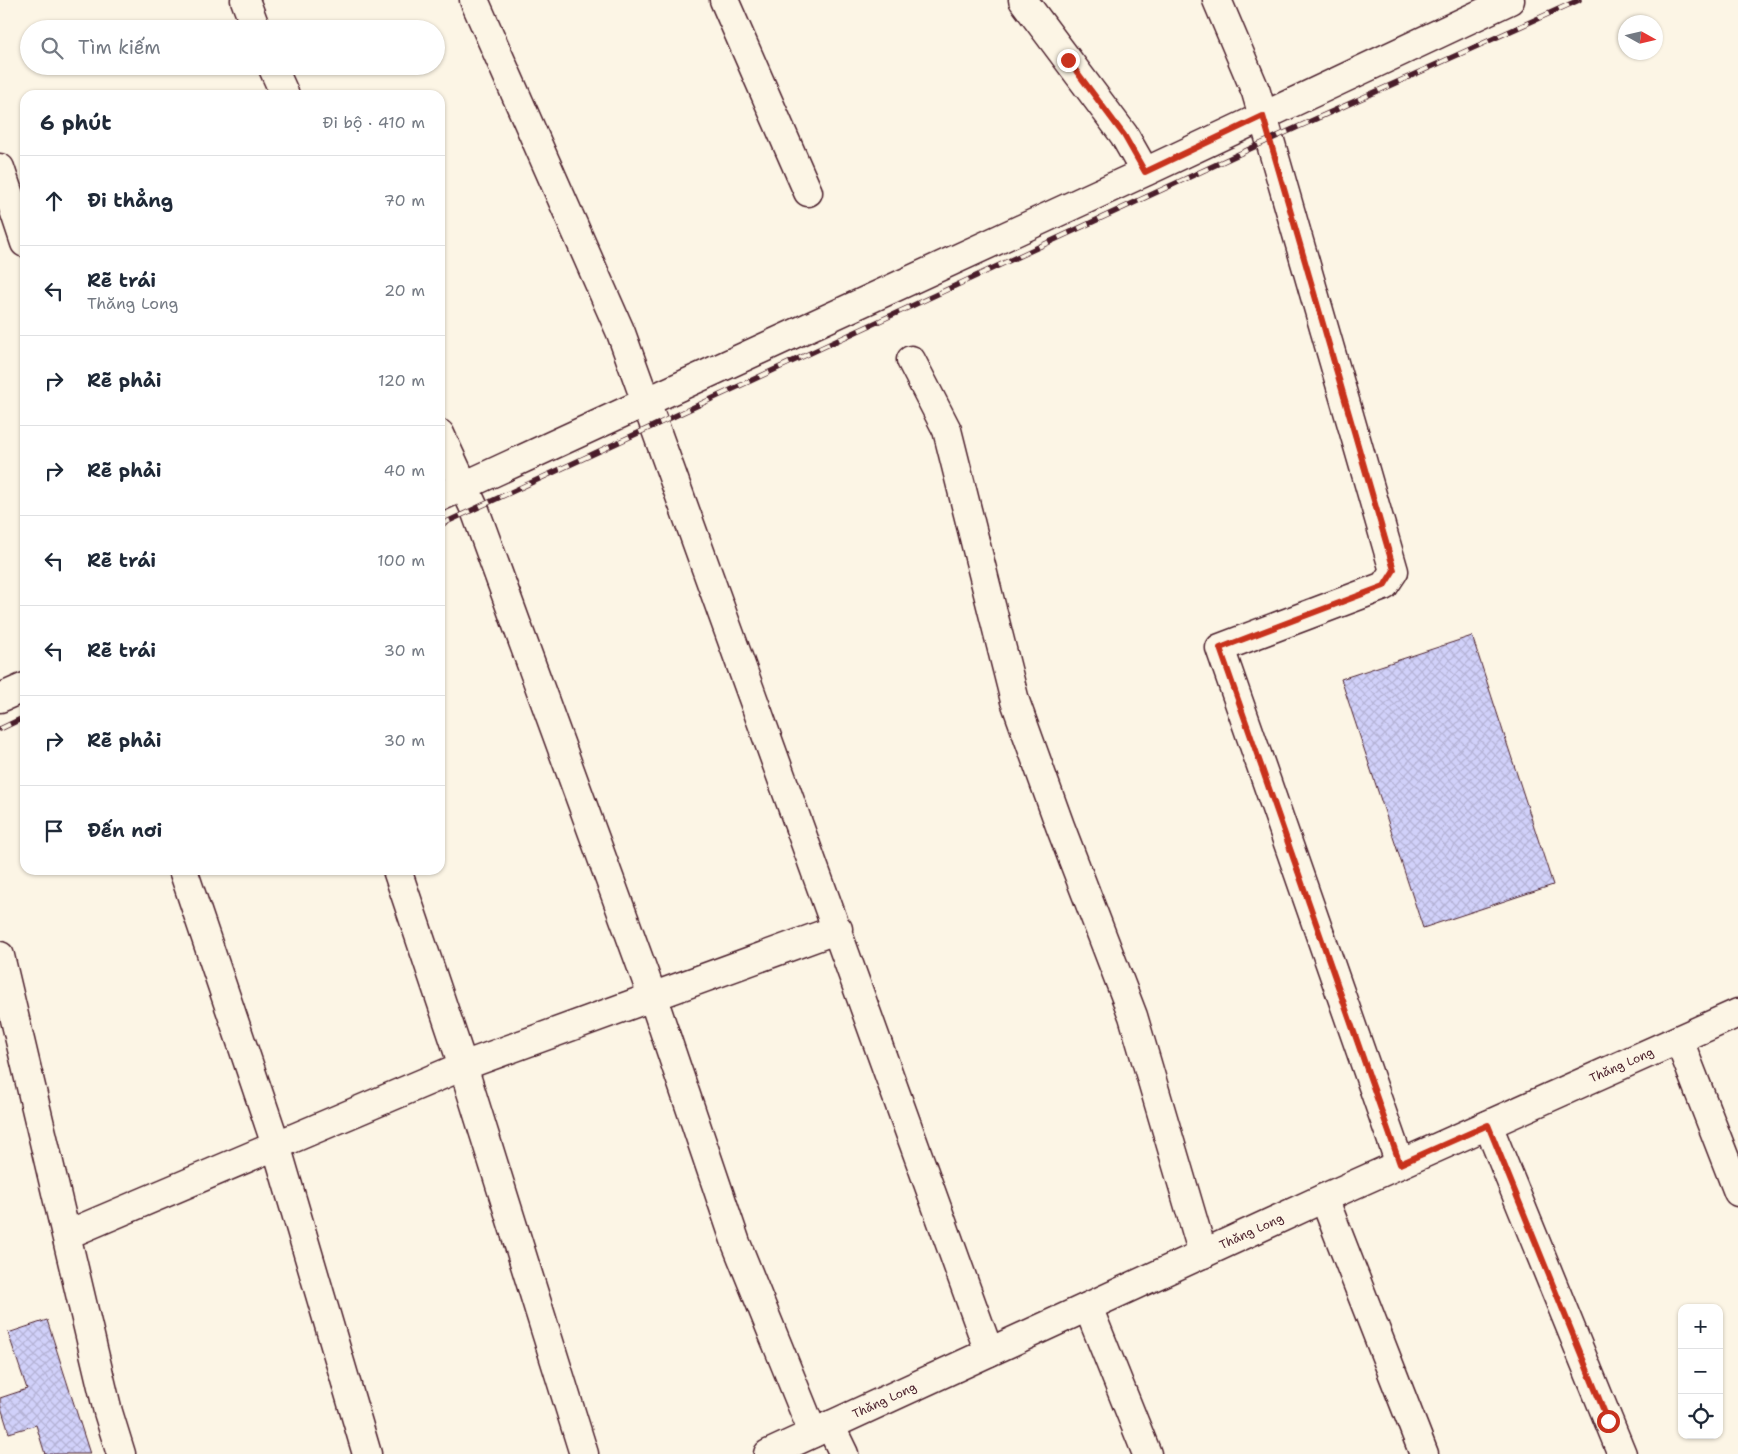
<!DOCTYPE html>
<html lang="vi">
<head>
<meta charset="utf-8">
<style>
	:root { --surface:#fff; --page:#f6f6f7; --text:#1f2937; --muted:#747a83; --line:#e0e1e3 }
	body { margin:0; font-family:"Shantell Sans",sans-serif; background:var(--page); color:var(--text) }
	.controls { position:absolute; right:15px; bottom:15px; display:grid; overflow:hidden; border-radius:10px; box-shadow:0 1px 4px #0004 }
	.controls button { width:45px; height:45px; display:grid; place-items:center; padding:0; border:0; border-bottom:1px solid var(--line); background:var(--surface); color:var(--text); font:25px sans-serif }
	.compass { position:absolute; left:1618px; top:15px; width:45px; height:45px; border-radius:50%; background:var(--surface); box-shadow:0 1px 4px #0004; rotate:98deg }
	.stop { position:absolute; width:15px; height:15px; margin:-11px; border:4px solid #c8321e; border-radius:50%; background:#fff }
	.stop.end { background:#c8321e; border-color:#fff; box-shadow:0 1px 5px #0008 }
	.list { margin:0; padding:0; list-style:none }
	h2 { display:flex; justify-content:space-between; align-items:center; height:65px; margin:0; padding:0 20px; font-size:21px }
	h2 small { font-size:16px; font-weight:400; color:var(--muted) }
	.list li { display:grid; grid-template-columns:32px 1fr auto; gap:15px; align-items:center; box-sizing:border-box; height:90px; padding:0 20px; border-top:1px solid var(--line) }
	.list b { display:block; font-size:19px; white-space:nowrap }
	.list p { margin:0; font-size:16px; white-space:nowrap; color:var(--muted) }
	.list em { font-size:16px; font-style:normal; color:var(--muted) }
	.icon { flex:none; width:28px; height:28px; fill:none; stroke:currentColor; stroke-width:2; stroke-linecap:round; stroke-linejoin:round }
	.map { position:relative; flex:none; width:1738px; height:1454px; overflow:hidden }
	.search { position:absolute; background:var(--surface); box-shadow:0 1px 4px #0004; left:20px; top:20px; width:425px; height:55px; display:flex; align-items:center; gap:12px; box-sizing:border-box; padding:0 18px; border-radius:28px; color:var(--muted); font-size:19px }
	.panel { position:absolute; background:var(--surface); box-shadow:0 1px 4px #0004; left:20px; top:90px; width:425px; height:785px; border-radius:15px }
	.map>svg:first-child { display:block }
</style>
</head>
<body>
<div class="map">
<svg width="1738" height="1454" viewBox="0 0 1738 1454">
	<defs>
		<pattern id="building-cross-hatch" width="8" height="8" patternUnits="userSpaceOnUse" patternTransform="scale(1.25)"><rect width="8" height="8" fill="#d1d1fa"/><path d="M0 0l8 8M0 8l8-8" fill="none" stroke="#b5b3d6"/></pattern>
	</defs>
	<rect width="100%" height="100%" fill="#fcf5e5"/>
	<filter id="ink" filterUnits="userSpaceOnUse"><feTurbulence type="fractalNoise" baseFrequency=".02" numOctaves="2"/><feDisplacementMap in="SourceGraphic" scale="10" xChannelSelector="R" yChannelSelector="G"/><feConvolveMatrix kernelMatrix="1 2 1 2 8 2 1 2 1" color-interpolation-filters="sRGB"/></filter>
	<g filter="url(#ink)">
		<!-- building -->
		<path fill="url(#building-cross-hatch)" stroke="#4a1f2b" d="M1472 636 1553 885 1423 928 1341 679Z
			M47 1320 90 1454H45L36 1425 9 1433 0 1404V1398L27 1389 8 1333Z"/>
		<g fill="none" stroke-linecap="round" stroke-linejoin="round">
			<!-- minor casing -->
			<g stroke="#4a1f2b" stroke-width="31">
				<path id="minor" d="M245 0 256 29
					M474 0 621 333 989 1352
					M724 0 808 192
					M1217 0 1256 92 1394 571 1384 586 1220 648 1400 1164
					M272 66 285 95
					M0 168 25 243
					M1145 172 1510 0
					M911 360 947 430 1015 701 1060 826 1133 1016 1203 1254
					M440 434 475 510 653 998 736 1243 813 1433
					M440 497 1145 172 1124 135 1023 0
					M0 698 25 687
					M183 870 276 1145 367 1454
					M397 870 463 1066 584 1454
					M0 956 108 1412 121 1454
					M1679 1040 1738 1192
					M1488 1125 1622 1454
					M1324 1198 1424 1454
					M66 1235 463 1066 838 929
					M1088 1307 1147 1454
					M830 1425 844 1454"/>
			</g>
			<!-- tertiary casing -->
			<g stroke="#4a1f2b" stroke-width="31">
				<g id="tertiary">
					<path id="s1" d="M768 1454 1324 1198 1738 1013"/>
				</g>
			</g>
			<!-- minor -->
			<use href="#minor" stroke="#fcf5e5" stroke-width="28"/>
			<!-- tertiary -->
			<use href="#tertiary" stroke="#fcf5e5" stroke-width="28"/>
			<!-- rail casing -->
			<g stroke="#4a1f2b" stroke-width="5.5">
				<path id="rail" d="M440 525 1269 140 1579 0
					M0 729 25 717"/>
			</g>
			<!-- rail -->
			<use href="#rail" stroke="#fcf5e5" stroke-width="4" stroke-dasharray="11" stroke-linecap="butt"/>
		</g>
	</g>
	<g fill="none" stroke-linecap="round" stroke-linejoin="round" filter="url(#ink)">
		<!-- route -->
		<path stroke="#c8321e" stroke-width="6" d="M1068 60 1124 135 1145 172 1263 116 1394 570 1384 586 1220 648 1400 1164 1488 1125 1608 1421"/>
	</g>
	<g text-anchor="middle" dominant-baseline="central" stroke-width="4.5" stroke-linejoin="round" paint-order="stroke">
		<!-- street labels -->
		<g font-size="12" fill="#4a1f2b" stroke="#fcf5e5">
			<text stroke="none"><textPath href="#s1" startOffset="938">Thăng Long</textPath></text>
			<text stroke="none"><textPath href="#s1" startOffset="532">Thăng Long</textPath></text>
			<text stroke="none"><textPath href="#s1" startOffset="128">Thăng Long</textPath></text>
		</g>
	</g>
</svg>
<div class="controls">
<button>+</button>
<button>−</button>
<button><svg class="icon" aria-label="locate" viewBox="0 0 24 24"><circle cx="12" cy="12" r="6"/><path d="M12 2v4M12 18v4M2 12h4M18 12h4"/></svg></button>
</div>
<svg class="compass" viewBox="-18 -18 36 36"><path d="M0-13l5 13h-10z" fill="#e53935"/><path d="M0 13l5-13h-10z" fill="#747a83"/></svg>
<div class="stop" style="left:1608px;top:1421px"></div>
<div class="stop end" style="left:1068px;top:60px"></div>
<div class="search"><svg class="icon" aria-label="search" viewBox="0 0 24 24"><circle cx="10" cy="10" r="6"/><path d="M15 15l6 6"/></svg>Tìm kiếm</div>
<section class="panel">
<h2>6 phút<small>Đi bộ · 410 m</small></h2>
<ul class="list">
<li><svg class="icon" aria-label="ahead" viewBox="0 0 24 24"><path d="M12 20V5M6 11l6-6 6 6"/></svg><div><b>Đi thẳng</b></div><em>70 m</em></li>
<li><svg class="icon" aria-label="left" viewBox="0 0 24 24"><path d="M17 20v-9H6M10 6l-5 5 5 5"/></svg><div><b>Rẽ trái</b><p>Thăng Long</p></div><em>20 m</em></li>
<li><svg class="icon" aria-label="right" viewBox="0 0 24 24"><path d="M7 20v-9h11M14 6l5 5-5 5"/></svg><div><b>Rẽ phải</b></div><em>120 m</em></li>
<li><svg class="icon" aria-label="right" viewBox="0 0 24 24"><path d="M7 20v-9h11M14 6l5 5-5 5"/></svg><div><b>Rẽ phải</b></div><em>40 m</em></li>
<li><svg class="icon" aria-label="left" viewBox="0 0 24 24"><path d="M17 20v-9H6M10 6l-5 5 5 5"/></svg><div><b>Rẽ trái</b></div><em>100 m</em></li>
<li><svg class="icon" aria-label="left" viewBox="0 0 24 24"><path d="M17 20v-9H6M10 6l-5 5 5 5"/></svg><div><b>Rẽ trái</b></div><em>30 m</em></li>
<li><svg class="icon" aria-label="right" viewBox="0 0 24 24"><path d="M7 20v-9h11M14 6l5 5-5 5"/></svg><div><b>Rẽ phải</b></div><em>30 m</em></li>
<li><svg class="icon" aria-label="arrive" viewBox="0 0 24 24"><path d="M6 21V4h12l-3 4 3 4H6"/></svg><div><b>Đến nơi</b></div></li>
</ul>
</section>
</div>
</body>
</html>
